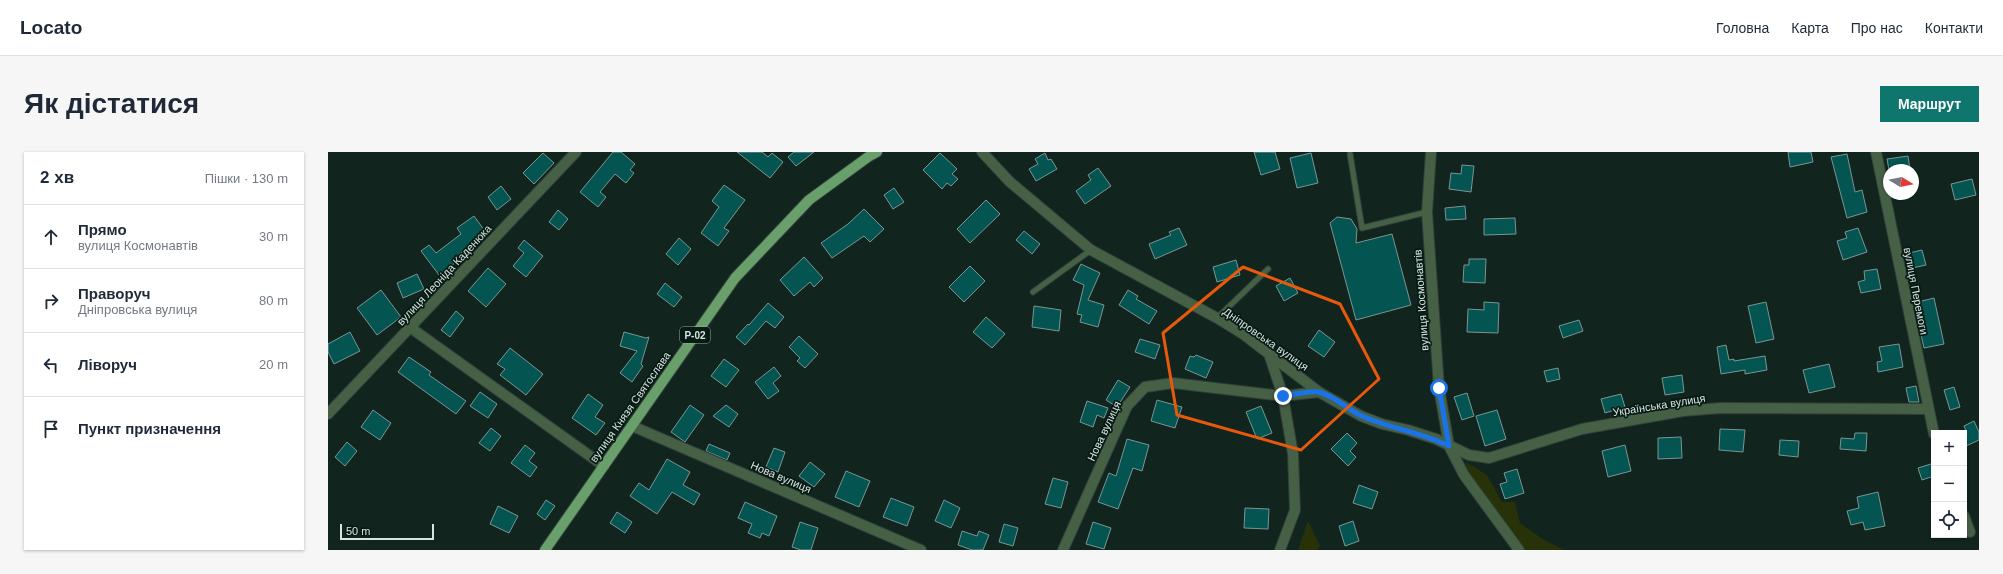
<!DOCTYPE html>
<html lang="uk">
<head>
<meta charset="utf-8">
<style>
	:root { --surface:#fff; --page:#f6f6f7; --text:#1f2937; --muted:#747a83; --line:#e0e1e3; --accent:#0f766e }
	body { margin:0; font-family:Arial,sans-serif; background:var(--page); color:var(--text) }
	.controls { position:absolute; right:12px; bottom:12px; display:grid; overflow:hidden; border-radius:0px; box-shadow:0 1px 3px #0004 }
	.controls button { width:36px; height:36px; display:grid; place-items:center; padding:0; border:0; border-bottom:1px solid var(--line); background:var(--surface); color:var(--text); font:20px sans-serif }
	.compass { position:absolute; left:1555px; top:12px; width:36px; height:36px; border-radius:50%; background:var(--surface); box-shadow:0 1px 3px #0004; rotate:100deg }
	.scale { position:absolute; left:12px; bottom:10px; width:94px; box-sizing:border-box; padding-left:4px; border:2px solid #d8e4df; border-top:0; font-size:11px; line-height:14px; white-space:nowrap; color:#d8e4df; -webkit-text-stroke:3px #071b14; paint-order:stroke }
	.stop { position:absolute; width:12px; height:12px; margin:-9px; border:3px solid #1a73e8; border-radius:50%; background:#fff }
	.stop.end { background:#1a73e8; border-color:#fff; box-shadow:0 1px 4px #0008 }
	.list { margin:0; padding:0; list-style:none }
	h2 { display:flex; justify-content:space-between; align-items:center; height:52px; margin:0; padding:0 16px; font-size:17px }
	h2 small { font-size:13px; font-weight:400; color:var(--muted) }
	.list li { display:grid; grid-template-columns:26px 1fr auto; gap:12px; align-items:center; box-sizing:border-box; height:64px; padding:0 16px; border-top:1px solid var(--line) }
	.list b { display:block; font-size:15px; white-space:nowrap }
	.list p { margin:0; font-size:13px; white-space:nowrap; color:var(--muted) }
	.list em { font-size:13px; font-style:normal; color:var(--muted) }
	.icon { flex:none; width:22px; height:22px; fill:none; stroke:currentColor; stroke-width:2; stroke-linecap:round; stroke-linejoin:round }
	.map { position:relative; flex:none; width:1651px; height:398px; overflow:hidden; border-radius:0px }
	header { display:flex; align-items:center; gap:24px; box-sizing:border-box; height:56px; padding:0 20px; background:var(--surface); border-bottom:1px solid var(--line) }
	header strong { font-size:19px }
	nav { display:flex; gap:22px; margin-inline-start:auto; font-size:14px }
	.intro { display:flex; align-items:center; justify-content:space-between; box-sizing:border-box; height:96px; padding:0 24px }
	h1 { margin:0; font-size:28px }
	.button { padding:10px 18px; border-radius:0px; background:var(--accent); color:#fff; font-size:14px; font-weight:700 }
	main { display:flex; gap:24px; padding:0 24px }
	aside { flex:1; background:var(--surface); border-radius:0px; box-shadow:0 1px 3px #0004 }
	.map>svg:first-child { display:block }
</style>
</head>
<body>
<header>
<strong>Locato</strong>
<nav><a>Головна</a><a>Карта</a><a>Про нас</a><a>Контакти</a></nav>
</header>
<div class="intro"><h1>Як дістатися</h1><a class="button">Маршрут</a></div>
<main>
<aside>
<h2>2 хв<small>Пішки · 130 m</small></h2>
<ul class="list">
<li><svg class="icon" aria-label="ahead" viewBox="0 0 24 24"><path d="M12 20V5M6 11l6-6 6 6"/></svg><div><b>Прямо</b><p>вулиця Космонавтів</p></div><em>30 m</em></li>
<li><svg class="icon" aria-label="right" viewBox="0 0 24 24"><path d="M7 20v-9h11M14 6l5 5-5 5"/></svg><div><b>Праворуч</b><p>Дніпровська вулиця</p></div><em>80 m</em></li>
<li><svg class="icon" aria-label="left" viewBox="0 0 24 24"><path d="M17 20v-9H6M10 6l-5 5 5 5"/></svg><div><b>Ліворуч</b></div><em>20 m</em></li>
<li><svg class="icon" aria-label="arrive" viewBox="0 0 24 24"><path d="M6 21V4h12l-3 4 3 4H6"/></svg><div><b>Пункт призначення</b></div></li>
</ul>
</aside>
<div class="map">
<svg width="1651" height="398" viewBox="0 0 1651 398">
	<rect width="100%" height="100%" fill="#11241d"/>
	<!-- green -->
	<path fill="#283208" d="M1138 310 1159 323 1174 350H1187L1192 371 1213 386 1236 398H1196L1140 321Z
		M980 369 992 394 989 398H970Z"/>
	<!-- building -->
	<path fill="#045552" stroke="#7a9593" d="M285 0H293L307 12 302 18 306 21 298 31 287 22 272 40 278 45 270 55 252 40Z
		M409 0H434L440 5 444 1 455 10 442 26Z
		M466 0H486L468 14 460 5Z
		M926 0H947L952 17 933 23Z
		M1460 0H1483L1485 10 1462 15Z
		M215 1 226 11 206 32 195 21Z
		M612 1 629 17 624 22 630 27 623 34 619 31 614 37 595 18Z
		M717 1 720 8 723 7 729 17 708 29 701 17 710 12 707 7Z
		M983 1 990 31 969 36 962 6Z
		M1519 2 1527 40 1534 38 1539 60 1519 66 1503 5Z
		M1580 4 1582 18H1561L1559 7Z
		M1134 13 1146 14 1143 40 1121 37 1123 21 1133 22Z
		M770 16 783 34 757 52 748 39 763 28 760 23Z
		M1644 27 1648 43 1627 48 1623 32Z
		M396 33 417 48 396 76 401 79 390 94 373 81 391 55 384 49Z
		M173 34 183 47 169 58 160 45Z
		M566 36 576 50 565 57 556 43Z
		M658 48 672 62 642 91 629 77Z
		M1137 54 1138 67 1118 68 1117 56Z
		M536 57 556 77 542 90 536 84 504 106 493 91 520 72Z
		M230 58 240 67 231 78 221 70Z
		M146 64 159 82 129 104 132 107 111 123 93 99 101 93 108 101 133 82 129 76Z
		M1009 65 1023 67 1029 77 1028 91 1064 82 1083 153 1028 168 1002 71Z
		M1187 66 1188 82 1156 83V67Z
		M851 76 859 93 827 107 821 92 843 83 841 80Z
		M1530 76 1539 100 1515 108 1509 89 1519 86 1517 80Z
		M696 79 712 92 704 102 688 88Z
		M351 86 363 97 350 113 338 102Z
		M196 88 215 104 198 125 185 114 196 101 190 96Z
		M1594 98 1598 113 1580 117 1577 102Z
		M476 105 495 126 486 135 482 130 466 144 452 128Z
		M1141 107H1158L1157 131 1135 130 1136 113H1141Z
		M908 108 912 123 889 130 885 115Z
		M753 112 772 121 760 148 776 153 770 175 752 170 754 163 749 162 756 133 745 128Z
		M642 114 657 129 636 150 621 135Z
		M160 116 178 132 158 155 140 139Z
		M1549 117 1553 137 1533 141 1530 130 1537 128 1536 119Z
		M89 122 96 137 75 146 69 131Z
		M962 126 970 141 956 149 948 134Z
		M337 131 354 145 346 155 329 142Z
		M53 138 73 165 49 183 29 156Z
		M800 138 810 144 808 147 829 159 821 172 791 153Z
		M1606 146 1616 192 1596 196 1586 151Z
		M1156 150 1171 151 1170 181 1139 180 1140 157 1156 158Z
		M1438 150 1446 187 1428 191 1420 154Z
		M440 151 456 165 447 176 438 169 417 193 408 185 420 172 421 173Z
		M706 154 733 158 731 179 704 175Z
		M128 159 136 166 122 185 113 178Z
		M658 165 677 182 664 196 645 180Z
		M1251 168 1255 179 1235 186 1231 174Z
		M991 178 1007 190 996 205 980 194Z
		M22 180 32 199 6 212 0 200V192Z
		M296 180 318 186 321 185 313 212 315 214 304 230 292 221 309 199 292 194Z
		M471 184 490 202 477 216 469 209 472 206 461 195Z
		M812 187 832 193 827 207 807 200Z
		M1571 192 1575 215 1550 220 1549 210 1554 209 1551 195Z
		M1398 193 1401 208 1406 207V209L1437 204 1439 218 1417 222V218L1393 222 1389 195Z
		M182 196 215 222 198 243 172 223 177 217 169 212Z
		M868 203 885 210 878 226 857 217 862 204 866 205Z
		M81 205 103 220 101 223 138 249 128 262 70 220Z
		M396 207 411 218 398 235 383 224Z
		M1501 212 1507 235 1481 241 1475 218Z
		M446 215 453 224 445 231 451 239 440 247 427 230Z
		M1230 216 1232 227 1219 230 1216 219Z
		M1354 223 1356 240 1337 243 1334 226Z
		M790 228 802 235 789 255 778 248Z
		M1588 234 1591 250H1581L1578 236Z
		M1626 235 1632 255 1622 258 1616 238Z
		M152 240 169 252 160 266 142 254Z
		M1139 241 1146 264 1134 268 1126 245Z
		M260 242 275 253 267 265 277 271 268 283 244 266Z
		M1293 242 1297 255 1277 261 1273 247Z
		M829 248 854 255 847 276 823 269Z
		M759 249 780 256 776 266 769 263 765 275 752 270Z
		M362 253 376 263 357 290 343 280Z
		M398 253 410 262 401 275 385 264Z
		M933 254 944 281 929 287 918 260Z
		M45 258 63 271 52 288 33 275Z
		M1169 258 1178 287 1157 294 1148 264Z
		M1646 269 1651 280V288L1636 295V283L1639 282 1636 274Z
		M163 276 173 284 162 299 151 291Z
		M1392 277 1417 278 1415 300 1391 298Z
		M1019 281 1029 291 1022 299 1028 305 1020 314 1003 297Z
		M1527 281H1539L1538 299 1512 297 1513 286 1526 287Z
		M1353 285 1354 306 1330 307V286Z
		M799 287 821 293 814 319 805 316 790 357 770 350 781 321 788 324Z
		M1452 288 1471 289 1470 305 1451 303Z
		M19 290 29 299 17 314 7 305Z
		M381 292 402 301 399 308 378 299Z
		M197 293 207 301 201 309 209 315 202 325 183 311Z
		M1297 293 1303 319 1280 325 1274 299Z
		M446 296 457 300 450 320 438 315Z
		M339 307 362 320 355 333 372 342 366 353 344 340 329 362 302 344 311 331 321 338Z
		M482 310 497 322 486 335 471 324Z
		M1606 311V324L1594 328 1590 316Z
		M1189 317 1196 341 1177 347 1172 332 1179 330 1176 321Z
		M518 319 542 329 531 355 507 345Z
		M725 326 740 330 733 356 717 352Z
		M1031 333 1050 340 1044 357 1025 351Z
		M1550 340 1557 374 1537 378 1535 370 1523 373 1519 359 1531 356 1529 345Z
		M563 346 586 355 579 374 555 365Z
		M218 348 227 354 217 368 209 362Z
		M616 348 632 356 623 376 607 369Z
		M417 350 449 364 441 384 434 381 432 386 420 381 424 372 410 366Z
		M170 354 190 364 181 381 162 372Z
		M917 356 941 357 940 377 916 376Z
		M289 360 304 370 297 381 282 371Z
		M1025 369 1031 389 1017 394 1011 374Z
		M472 370 490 376 483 398H473L464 395Z
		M765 370 783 376 776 397 758 392Z
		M676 372 690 376 685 394 671 390Z
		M634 379 649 384 651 379 661 383 655 398H644L630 393Z"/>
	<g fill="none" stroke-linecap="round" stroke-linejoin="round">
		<!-- service casing -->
		<g stroke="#2d3f38" stroke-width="7">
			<path id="service" d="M1022 2 1034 76 1099 60
				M705 140 763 98
				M889 166 940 117"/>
		</g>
		<!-- minor casing -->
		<g stroke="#2d3f38" stroke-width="12">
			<path id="minor" d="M654 0 682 30 763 98 889 166 915 182 991 240 1033 264 1054 272 1080 278 1108 287 1141 303 1161 306 1254 277 1355 259 1393 256 1600 257
				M1103 0 1099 60 1111 236 1121 294 1136 323 1191 398
				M1548 0 1606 282
				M83 176 276 314
				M941 202 955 244 965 302 967 358 952 398
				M0 262 248 0
				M304 274 593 398
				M1636 364 1642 380
				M735 398 799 254 817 235 845 231 955 244 991 240"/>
		</g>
		<!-- primary casing -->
		<g stroke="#2d3f38" stroke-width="12">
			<path id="primary" d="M217 398 407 126 481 48 540 5 549 0"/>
		</g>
		<!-- service -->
		<use href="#service" stroke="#466046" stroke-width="5"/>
		<!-- minor -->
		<use href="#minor" stroke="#466046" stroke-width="10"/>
		<!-- primary -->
		<use href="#primary" stroke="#699f6a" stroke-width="10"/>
	</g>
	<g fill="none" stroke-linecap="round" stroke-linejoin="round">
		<!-- route -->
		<path stroke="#1a73e8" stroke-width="5" d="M955 244C964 243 984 238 991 240 1007 244 1020 258 1034 264 1063 277 1093 280 1121 294L1111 236"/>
	</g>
	<!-- marked area -->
	<path fill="none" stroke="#e8590c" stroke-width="3" stroke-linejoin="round" d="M915 115 1012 152 1051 227 973 298 849 263 835 181Z"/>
	<g text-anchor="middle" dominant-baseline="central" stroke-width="3.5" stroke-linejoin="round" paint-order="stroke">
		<!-- shield labels -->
		<rect fill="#071b14" stroke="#99a8a2" stroke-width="1" x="352" y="175" width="30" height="16" rx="3"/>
		<g font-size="10" font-weight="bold" fill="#d8e4df">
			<text x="367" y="183">Р-02</text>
		</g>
		<!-- street labels -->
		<g font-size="11" fill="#d8e4df" stroke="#071b14">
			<text transform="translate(116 123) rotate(-47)">вулиця Леоніда Каденюка</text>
			<text transform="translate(1588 139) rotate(79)">вулиця Перемоги</text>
			<text transform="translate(1093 148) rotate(-94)">вулиця Космонавтів</text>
			<text transform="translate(938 187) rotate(35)">Дніпровська вулиця</text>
			<text transform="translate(1331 253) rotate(-9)">Українська вулиця</text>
			<text transform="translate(302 255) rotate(-55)">вулиця Князя Святослава</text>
			<text transform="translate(776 279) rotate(-65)">Нова вулиця</text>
			<text transform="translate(453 325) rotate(23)">Нова вулиця</text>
		</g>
	</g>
</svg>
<div class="controls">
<button>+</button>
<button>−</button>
<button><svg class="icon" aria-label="locate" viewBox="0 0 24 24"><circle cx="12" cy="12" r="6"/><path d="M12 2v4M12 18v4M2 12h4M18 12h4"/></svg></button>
</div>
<svg class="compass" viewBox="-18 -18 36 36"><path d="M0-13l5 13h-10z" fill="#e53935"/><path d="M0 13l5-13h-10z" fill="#747a83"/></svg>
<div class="scale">50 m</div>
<div class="stop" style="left:1111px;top:236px"></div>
<div class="stop end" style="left:955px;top:244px"></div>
</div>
</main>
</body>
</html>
